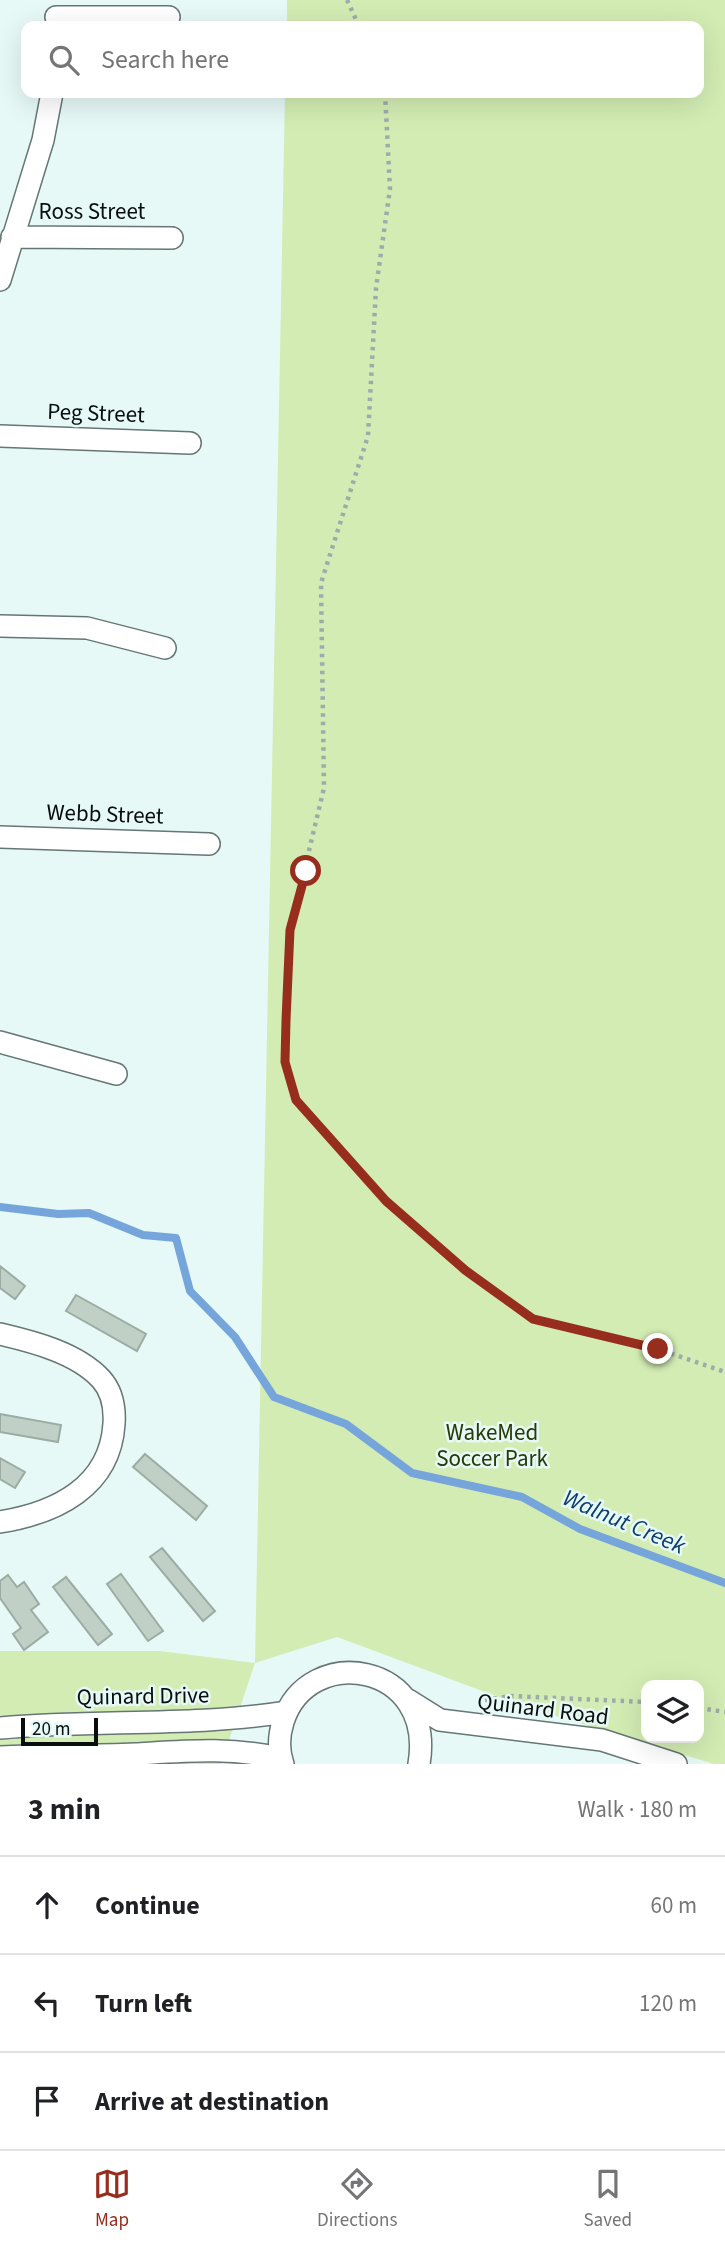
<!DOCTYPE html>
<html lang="en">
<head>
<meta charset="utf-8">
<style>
	:root { --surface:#fff; --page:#f2f2f2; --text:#202124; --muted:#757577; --line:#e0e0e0; --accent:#972e1d }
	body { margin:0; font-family:"Source Sans 3",sans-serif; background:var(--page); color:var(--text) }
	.controls { position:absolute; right:21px; bottom:21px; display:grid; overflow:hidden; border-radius:14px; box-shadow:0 7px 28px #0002 }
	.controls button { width:63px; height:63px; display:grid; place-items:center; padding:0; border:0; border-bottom:2px solid var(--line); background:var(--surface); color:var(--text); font:35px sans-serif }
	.scale { position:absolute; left:21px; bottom:18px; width:77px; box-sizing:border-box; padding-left:7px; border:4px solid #080e0d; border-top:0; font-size:19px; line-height:24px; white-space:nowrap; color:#080e0d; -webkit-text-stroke:5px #e6f9f7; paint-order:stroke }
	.stop { position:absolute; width:21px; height:21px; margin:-16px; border:5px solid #972e1d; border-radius:50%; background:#fff }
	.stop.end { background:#972e1d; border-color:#fff; box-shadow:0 2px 7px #0008 }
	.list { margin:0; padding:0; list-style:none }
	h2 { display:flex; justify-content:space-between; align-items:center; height:91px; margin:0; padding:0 28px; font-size:30px }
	h2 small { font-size:23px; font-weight:400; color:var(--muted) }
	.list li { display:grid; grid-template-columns:46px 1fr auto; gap:21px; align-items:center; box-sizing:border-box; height:98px; padding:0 28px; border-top:2px solid var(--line) }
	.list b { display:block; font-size:26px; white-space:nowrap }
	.list em { font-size:23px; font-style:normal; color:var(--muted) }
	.icon { flex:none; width:38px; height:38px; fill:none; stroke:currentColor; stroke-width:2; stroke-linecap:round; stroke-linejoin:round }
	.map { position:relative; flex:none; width:725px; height:1764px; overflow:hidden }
	.search { position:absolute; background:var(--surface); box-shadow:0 7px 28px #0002; left:21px; right:21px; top:21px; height:77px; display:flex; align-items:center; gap:18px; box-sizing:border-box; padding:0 24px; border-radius:14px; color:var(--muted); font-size:26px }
	.sheet { height:385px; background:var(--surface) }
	nav { display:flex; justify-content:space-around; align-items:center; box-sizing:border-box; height:98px; border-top:2px solid var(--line); background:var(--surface); font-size:19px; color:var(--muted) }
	nav a { display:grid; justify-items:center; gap:4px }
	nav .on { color:var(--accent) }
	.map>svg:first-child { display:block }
</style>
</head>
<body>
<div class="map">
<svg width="725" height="1764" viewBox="0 0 725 1764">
	<rect width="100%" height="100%" fill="#e6f9f7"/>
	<!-- green -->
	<path fill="#d3ecb3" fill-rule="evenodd" d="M287 0H725V1764H714L523 1706 337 1637 255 1663 221 1764H0V1651H160L255 1663 285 93H699V26H287ZM646 1685H699V1738H646Z"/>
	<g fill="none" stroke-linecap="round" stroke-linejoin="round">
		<!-- stream -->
		<path stroke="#76a5dc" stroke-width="8" d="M0 1207 58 1214 89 1213 143 1235 176 1238 190 1291 235 1337 274 1397 346 1424 412 1473 522 1497 580 1529 725 1583"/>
	</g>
	<!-- building -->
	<path fill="#c1d0c7" stroke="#9daca3" stroke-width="2" d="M0 1266 25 1286 15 1299 0 1288Z
		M76 1295 146 1334 137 1351 66 1311Z
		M0 1414 61 1425 58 1442 0 1432Z
		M145 1454 207 1506 196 1520 133 1467Z
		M0 1458 25 1472 15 1488 0 1479Z
		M162 1548 215 1611 203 1621 150 1557Z
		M121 1574 163 1631 148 1641 107 1584Z
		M8 1575 17 1587 24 1582 39 1604 31 1610 48 1632 24 1650 13 1634 21 1628 0 1598V1581Z
		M66 1577 112 1634 98 1645 53 1587Z"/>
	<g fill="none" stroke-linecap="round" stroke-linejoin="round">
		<!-- minor casing -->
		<g stroke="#657674" stroke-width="24">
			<path id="minor" d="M56 17H169
				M12 237 172 238
				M0 280 43 140 52 93
				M0 436 190 443
				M0 626 87 628 165 648
				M0 837 209 844
				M0 1042 116 1074
				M0 1334C34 1342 77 1353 101 1379 112 1391 115 1408 114 1424 110 1487 56 1513 0 1522
				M408 1700 440 1720 602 1740 676 1764
				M0 1728C96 1719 192 1727 286 1712
				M0 1757C45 1755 90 1756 135 1754 187 1751 229 1747 280 1758
				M283 1764C278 1750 279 1735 283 1722 308 1642 436 1662 419 1764"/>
		</g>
		<!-- path -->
		<path stroke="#9dacaa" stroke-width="4.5" stroke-dasharray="3.5 5" stroke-linecap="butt" d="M347 0 359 26
			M385 93 390 189 376 288 368 436 321 583 324 788 290 930 285 1062 296 1100 386 1201 465 1270 533 1319 658 1349 725 1372
			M485 1700 511 1696 646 1702
			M699 1708 725 1712"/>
		<!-- minor -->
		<use href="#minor" stroke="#fff" stroke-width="21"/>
	</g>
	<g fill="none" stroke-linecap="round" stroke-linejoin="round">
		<!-- route -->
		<path stroke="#972e1d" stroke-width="9" d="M306 871 290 930 286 1020 285 1062 296 1100 386 1201 465 1270 533 1319 658 1349"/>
	</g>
	<g text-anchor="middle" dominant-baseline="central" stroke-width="5" stroke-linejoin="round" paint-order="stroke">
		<!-- street labels -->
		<g font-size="23" fill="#080e0d" stroke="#e6f9f7">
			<text x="92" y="211">Ross Street</text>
			<text transform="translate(96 413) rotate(2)">Peg Street</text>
			<text transform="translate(105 814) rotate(2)">Webb Street</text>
			<text transform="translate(143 1696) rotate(-1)">Quinard Drive</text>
			<text transform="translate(543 1709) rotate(7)">Quinard Road</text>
		</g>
		<!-- park labels -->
		<g font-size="23" fill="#293a07" stroke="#e6f9f7">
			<text x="492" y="1432">WakeMed<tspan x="492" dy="26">Soccer Park</tspan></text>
		</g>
		<!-- water labels -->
		<g font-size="24" font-style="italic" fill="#0b3d6f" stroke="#e6f9f7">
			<text transform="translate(624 1522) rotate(23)">Walnut Creek</text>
		</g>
	</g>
</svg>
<div class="controls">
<button><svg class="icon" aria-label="layers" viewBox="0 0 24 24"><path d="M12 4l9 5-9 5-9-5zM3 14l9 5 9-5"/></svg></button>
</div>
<div class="scale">20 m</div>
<div class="stop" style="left:306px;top:871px"></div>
<div class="stop end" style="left:658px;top:1349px"></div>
<div class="search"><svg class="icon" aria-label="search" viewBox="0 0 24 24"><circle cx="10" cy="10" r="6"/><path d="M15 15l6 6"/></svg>Search here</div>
</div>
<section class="sheet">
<h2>3 min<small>Walk · 180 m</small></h2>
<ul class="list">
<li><svg class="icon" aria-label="ahead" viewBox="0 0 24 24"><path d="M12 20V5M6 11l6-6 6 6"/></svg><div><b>Continue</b></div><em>60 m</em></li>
<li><svg class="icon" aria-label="left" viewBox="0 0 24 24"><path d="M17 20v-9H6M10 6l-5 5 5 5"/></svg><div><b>Turn left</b></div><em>120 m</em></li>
<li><svg class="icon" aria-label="arrive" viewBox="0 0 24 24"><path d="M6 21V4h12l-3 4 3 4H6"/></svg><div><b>Arrive at destination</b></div></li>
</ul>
</section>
<nav>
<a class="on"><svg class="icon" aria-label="map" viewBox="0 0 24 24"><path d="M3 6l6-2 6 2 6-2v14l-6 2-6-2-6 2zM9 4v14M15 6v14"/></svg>Map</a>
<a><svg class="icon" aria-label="directions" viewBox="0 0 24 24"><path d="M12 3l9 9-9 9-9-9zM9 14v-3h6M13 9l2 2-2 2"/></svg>Directions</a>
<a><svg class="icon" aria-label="saved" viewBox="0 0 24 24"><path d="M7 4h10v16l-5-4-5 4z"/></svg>Saved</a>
</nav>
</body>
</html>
